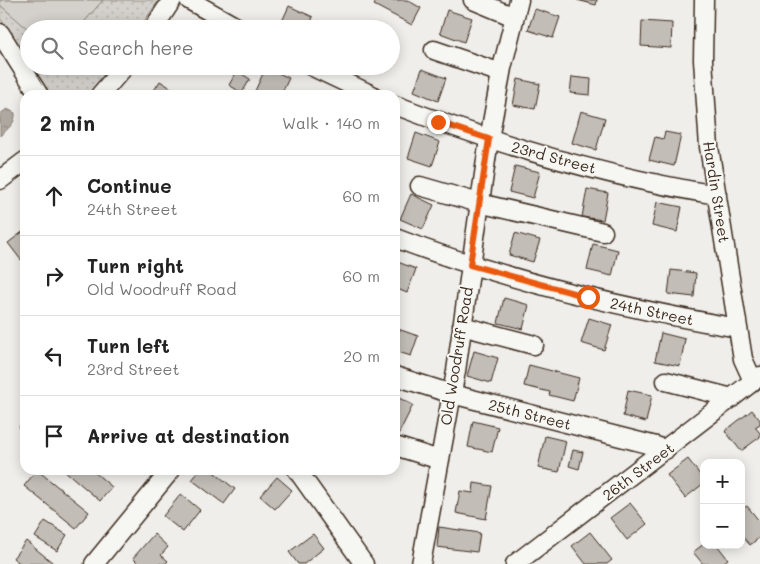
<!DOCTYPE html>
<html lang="en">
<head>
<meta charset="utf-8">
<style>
	:root { --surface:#fff; --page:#f2f2f2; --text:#222; --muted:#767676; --line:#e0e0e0 }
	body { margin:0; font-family:Mali,sans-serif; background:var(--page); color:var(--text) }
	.controls { position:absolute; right:15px; bottom:15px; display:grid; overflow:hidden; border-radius:10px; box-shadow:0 2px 12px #0003 }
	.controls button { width:45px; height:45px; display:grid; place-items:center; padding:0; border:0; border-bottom:1px solid var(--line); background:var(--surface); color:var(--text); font:25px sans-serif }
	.stop { position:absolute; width:15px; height:15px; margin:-11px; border:4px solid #ea580c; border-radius:50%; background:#fff }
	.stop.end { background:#ea580c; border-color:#fff; box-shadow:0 1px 5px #0008 }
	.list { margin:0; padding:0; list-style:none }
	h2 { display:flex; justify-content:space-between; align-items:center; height:65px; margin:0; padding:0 20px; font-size:21px }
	h2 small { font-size:16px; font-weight:400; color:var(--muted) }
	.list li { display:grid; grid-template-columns:32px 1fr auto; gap:15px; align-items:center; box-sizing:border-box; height:80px; padding:0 20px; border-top:1px solid var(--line) }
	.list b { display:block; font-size:19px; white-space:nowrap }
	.list p { margin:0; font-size:16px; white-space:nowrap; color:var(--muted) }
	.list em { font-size:16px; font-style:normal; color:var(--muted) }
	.icon { flex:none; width:28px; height:28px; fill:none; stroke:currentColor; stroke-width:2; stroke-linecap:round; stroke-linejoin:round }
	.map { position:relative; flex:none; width:760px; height:564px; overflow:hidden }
	.search { position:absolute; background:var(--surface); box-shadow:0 2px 12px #0003; left:20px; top:20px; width:380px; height:55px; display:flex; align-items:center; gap:12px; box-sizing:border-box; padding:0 18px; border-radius:28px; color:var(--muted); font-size:19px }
	.panel { position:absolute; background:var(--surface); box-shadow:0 2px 12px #0003; left:20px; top:90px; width:380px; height:385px; border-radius:15px }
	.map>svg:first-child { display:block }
</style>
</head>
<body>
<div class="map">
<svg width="760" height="564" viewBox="0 0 760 564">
	<defs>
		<pattern id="green-dots" width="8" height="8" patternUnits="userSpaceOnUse" patternTransform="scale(1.25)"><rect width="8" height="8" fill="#d4d1cc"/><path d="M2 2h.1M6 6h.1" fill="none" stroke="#b7b4af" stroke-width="1.8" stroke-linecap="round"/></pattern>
		<pattern id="water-ripples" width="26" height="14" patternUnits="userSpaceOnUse" patternTransform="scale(1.25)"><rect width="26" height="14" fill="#afa8a1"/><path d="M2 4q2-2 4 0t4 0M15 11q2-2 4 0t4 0" fill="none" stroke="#908983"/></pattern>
	</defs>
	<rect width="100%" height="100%" fill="#efeeea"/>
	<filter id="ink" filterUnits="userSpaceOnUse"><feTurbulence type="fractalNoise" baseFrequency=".02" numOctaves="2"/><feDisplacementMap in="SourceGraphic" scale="10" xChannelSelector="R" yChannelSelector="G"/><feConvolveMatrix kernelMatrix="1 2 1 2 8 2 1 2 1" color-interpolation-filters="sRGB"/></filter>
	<g filter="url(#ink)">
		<!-- green -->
		<path fill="url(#green-dots)" stroke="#887e75" d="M0 0H159L139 29H29V61L0 18Z
			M32 66H111L88 95H51Z"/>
		<!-- pitch -->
		<path fill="#d4d1cc" stroke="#887e75" d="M0 0H103L78 29 29 30 0 5Z"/>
		<!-- water -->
		<path fill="url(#water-ripples)" stroke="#81766d" d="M7 109 15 113C16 124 7 129 0 136V114Z"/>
		<!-- building -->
		<path fill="#c2bdb7" stroke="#3b2a1e" d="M377 0H407L421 8 412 25 374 5Z
			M577 0H597L596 5Z
			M289 6 313 17 308 29 279 28Z
			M535 9 560 17 553 38 528 30Z
			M447 10 472 18 464 42 440 33Z
			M642 21 672 23 671 48 641 46Z
			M357 66H372L370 71Z
			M266 67 289 78 281 95H265L255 91Z
			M422 69 446 78 438 101 414 91Z
			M237 71 250 79 242 93 229 85Z
			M572 77 591 79 590 95 570 93Z
			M518 79 540 84 535 109 513 105Z
			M160 81 182 95H151Z
			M581 111 605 118 596 150 572 143Z
			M665 132 681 135 674 166 649 160 655 137 663 139Z
			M416 133 440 142 432 166 408 158Z
			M515 166 540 172 533 198 509 192Z
			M587 189 608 193 603 220 582 217Z
			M411 194 434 205 423 229 400 219Z
			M657 202 682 207 677 232 652 226Z
			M25 230V257L21 260 8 243Z
			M515 233 540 240 533 262 509 255Z
			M593 244 618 250 612 276 587 270Z
			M395 261 416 269 407 293 395 288Z
			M671 270 696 273 694 297 668 294Z
			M504 298 529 305 523 329 498 323Z
			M589 318 612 325 604 350 581 343Z
			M395 328 418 336 411 356 395 351Z
			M661 333 685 339 680 366 655 361Z
			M474 351 498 358 491 383 467 376Z
			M529 365 579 378 573 401 549 395 550 392 524 386Z
			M628 390 652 395 646 422 623 416Z
			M395 396 413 405 398 435 395 434Z
			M752 410 760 420V424L755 427 760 433V437L741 451 725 431Z
			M25 419V432L19 427Z
			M473 421 498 427 492 452 468 447Z
			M545 436 566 441 559 472 538 468Z
			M573 450 583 452 579 469 569 466Z
			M688 459 704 480V483L685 498 667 475Z
			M37 470 89 512 76 528 24 486Z
			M64 470H92L112 487 100 501Z
			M200 470H211L235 489 224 504 192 480Z
			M277 477 292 490 275 509 260 496Z
			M474 483 492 486 486 519 456 513 460 491 473 493Z
			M181 494 200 510 183 532 163 516Z
			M630 503 647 524 627 540 610 518Z
			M747 506 760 522V537L750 545 741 535V510Z
			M45 521 67 535 57 551 35 537Z
			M439 527 480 533 477 552 437 547Z
			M590 532 612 560 607 564H586L572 546Z
			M154 534 168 547 161 555 168 561 165 564H139L133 558Z
			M313 534 324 548 304 564H298L289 552Z
			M26 541 52 562 51 564H21L13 558Z
			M704 544V545H717L728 559 722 564H703L693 552Z"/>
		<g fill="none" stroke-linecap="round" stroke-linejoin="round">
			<!-- minor casing -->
			<g stroke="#3b2a1e" stroke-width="21">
				<path id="minor" d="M189 0 240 29
					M473 0 514 17
					M704 0 703 60 709 147 743 359 753 381
					M153 29 172 0
					M0 33 39 95
					M434 50 501 73
					M311 66 372 95
					M100 95 125 66
					M395 105C499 145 607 177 717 195
					M0 180 25 161
					M420 186 479 203 603 232
					M395 238C505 280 622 308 738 328
					M462 326 534 345
					M395 376 452 394 656 446 665 450
					M666 381 732 398
					M395 446 440 460
					M297 470 364 564
					M94 564 171 470
					M421 564 456 371 489 139 502 68 519 0
					M515 564 760 376"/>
			</g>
			<!-- minor -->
			<use href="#minor" stroke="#f6f6f2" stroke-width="18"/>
		</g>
	</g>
	<g fill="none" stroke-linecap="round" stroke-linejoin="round" filter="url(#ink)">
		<!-- route -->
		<path stroke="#ea580c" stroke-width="6" d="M438 122 489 139 470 265 588 297"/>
	</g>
	<g text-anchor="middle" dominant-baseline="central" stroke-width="4" stroke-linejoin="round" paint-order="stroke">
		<!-- street labels -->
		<g font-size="15" fill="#3b2a1e" stroke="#f6f6f2">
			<text transform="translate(554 157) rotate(15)">23rd Street</text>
			<text transform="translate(717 192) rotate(81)">Hardin Street</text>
			<text transform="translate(652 311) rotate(12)">24th Street</text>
			<text transform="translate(456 356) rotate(-81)">Old Woodruff Road</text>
			<text transform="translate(530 414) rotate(14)">25th Street</text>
			<text transform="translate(638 471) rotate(-37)">26th Street</text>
		</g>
	</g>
</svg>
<div class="controls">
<button>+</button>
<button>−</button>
</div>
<div class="stop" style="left:588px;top:297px"></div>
<div class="stop end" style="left:438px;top:122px"></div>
<div class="search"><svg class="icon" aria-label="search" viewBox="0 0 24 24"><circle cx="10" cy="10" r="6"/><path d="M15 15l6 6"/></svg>Search here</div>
<section class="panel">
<h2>2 min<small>Walk · 140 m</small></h2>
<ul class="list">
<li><svg class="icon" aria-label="ahead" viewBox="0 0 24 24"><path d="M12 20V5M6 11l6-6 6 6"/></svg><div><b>Continue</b><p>24th Street</p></div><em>60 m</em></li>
<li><svg class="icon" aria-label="right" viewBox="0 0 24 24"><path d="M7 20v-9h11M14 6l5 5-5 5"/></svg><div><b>Turn right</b><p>Old Woodruff Road</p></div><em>60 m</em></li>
<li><svg class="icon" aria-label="left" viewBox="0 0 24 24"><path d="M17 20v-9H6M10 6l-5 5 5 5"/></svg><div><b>Turn left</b><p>23rd Street</p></div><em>20 m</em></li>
<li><svg class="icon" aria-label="arrive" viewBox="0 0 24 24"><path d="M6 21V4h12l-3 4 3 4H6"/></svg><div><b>Arrive at destination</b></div></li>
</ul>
</section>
</div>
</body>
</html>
